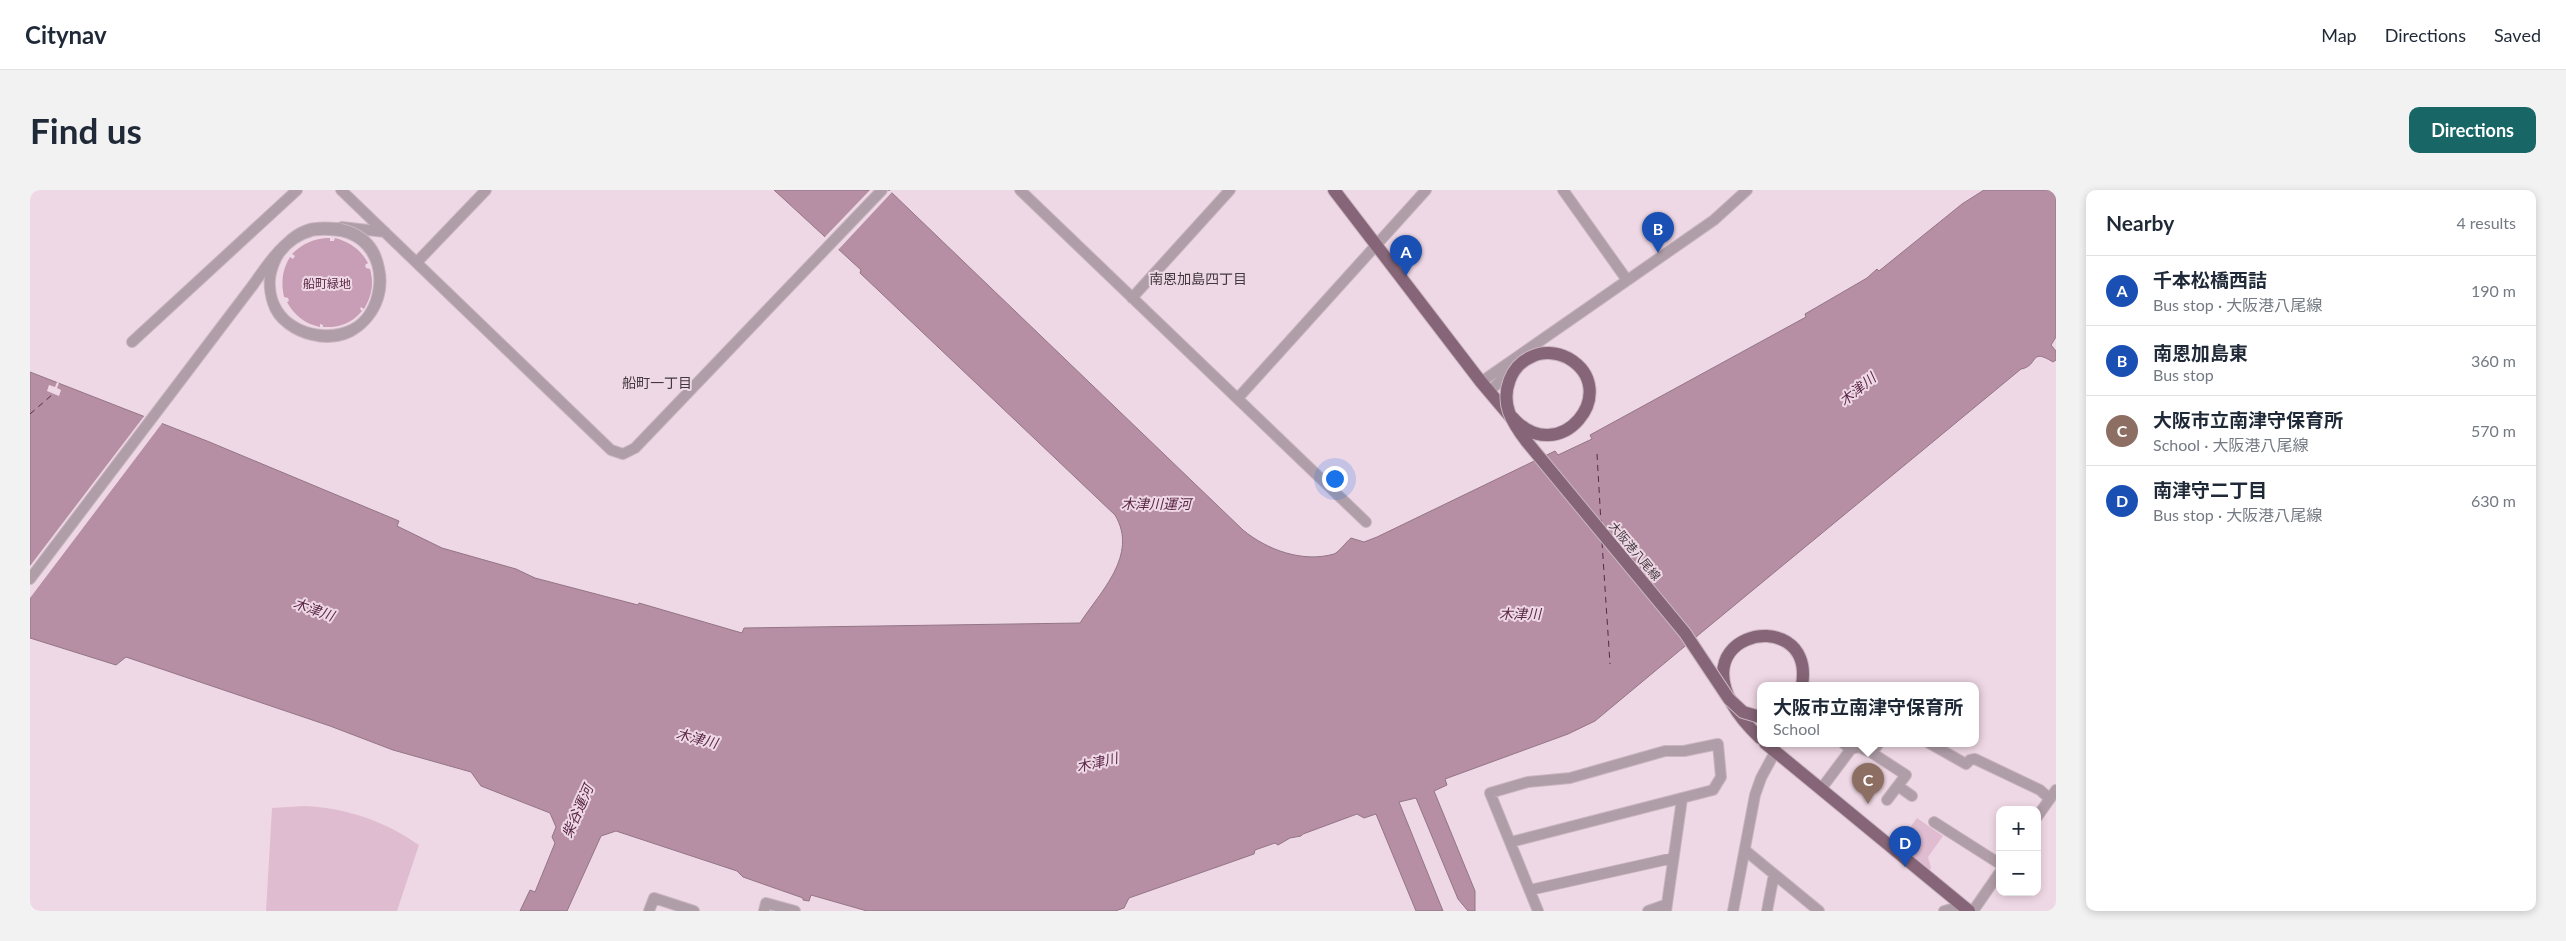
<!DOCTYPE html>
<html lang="en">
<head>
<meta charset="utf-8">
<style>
	:root { --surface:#fff; --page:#f2f2f3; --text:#1f2937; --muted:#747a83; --line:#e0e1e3; --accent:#186665 }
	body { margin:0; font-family:Lato,"Noto Sans JP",sans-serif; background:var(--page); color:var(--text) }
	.controls { position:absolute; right:15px; bottom:15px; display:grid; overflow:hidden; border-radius:10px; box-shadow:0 2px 8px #0003 }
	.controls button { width:45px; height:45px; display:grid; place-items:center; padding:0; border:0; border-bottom:1px solid var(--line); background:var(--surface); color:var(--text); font:25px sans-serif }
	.you { position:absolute; left:1304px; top:288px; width:18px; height:18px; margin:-12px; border:4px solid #fff; border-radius:50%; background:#1a73e8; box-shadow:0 0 0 8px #1a73e833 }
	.badge { display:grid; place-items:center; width:32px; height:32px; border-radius:50%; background:var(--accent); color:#fff; font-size:16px; font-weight:700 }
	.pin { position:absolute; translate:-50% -41px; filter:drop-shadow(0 1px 2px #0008) }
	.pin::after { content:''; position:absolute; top:26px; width:18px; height:15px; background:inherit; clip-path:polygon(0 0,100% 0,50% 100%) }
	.popup { position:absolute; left:1727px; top:492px; width:222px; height:65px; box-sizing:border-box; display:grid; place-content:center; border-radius:10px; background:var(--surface); filter:drop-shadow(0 1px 4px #0005); font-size:16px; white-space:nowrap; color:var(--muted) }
	.popup b { font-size:19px; color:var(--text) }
	.popup::after { content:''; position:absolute; left:50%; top:100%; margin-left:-10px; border:10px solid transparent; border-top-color:var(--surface) }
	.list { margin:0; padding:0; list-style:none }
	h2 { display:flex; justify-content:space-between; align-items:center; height:65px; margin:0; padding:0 20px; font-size:21px }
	h2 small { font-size:16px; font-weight:400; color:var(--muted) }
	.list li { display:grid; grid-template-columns:32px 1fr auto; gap:15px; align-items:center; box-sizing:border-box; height:70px; padding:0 20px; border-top:1px solid var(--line) }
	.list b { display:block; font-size:19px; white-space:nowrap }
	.list p { margin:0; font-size:16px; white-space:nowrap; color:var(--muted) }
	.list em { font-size:16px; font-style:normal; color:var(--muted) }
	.map { position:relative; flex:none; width:2026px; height:721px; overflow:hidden; border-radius:10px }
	header { display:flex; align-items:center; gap:30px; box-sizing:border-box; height:70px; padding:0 25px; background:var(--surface); border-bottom:1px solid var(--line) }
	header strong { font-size:24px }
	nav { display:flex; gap:28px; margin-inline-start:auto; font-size:18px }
	.intro { display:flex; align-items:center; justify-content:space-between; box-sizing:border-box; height:120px; padding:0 30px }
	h1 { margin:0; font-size:35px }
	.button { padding:12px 22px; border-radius:10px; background:var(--accent); color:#fff; font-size:18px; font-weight:700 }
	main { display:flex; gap:30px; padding:0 30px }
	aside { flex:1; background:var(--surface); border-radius:10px; box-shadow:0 2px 8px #0003 }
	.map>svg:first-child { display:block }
</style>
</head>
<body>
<header>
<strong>Citynav</strong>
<nav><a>Map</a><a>Directions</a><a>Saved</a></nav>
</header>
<div class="intro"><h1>Find us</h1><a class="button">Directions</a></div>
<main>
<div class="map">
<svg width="2026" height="721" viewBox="0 0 2026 721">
	<rect width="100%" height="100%" fill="#efd8e5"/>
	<!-- green -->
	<path fill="#e0bcd1" d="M275 616C316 618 355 631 389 655L367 721H236L242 618Z
		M1887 628 1913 646 1898 667 1901 678 1899 681 1861 648 1870 638 1883 654 1889 649 1881 636Z"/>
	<!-- forest -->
	<path fill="#c79eb5" d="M297 48H300V51H304L305 48C320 52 331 60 338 73L335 75 336 78 340 79C344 93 342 106 334 119L331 117 330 119 332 121C322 133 309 138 293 137V135L290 134V137C275 134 264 125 257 112L259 111 258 108 254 107C251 93 252 80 260 67L263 69 265 66 262 64C272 54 283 49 297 48Z"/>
	<!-- water -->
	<path fill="#b68fa5" stroke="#937586" d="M744 0H859L1213 340C1237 360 1273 373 1304 364 1309 362 1316 352 1321 348L1334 352 1347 347 1525 261 1528 265 1562 249 1560 245 1776 127 1775 124 1837 88 1847 79 1849 81 1932 14 1954 0H2026V147L2021 155 2026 161V170L2023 172C1999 157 2009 176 1991 179 1850 296 1706 413 1565 531L1538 544 1415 589 1417 595 1404 601 1445 701V721H1438L1428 709 1386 608 1369 612 1413 721H1386L1346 624 1334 628 1327 624 1273 644 1271 646 1260 648 1248 655 1245 653 1225 660 1224 664 1099 708 1094 718 1085 721H837L781 705 779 711 773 710V708L713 687 707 681 586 641 571 646 537 721H490L500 700 505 702 525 653 522 647 526 637 520 623 451 596 441 582 363 560 300 536 96 467 86 475 0 448V182L177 251 369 331 367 336 412 358 486 379 505 388 608 415 609 413 712 443 714 438 1050 433C1070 402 1109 365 1085 325L830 83 831 80Z"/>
	<!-- pier -->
	<path fill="#efd8e5" d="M840 0 863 1 808 60 793 49Z
		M27 192 29 193 27 198 31 200 29 206 17 201 19 195 25 197Z
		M115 225 133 232 0 408V376Z"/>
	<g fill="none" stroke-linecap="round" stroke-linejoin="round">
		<!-- ferry -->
		<path stroke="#5a2747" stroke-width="1" stroke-dasharray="6 5" stroke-linecap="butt" d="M0 224 23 204
			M1567 264 1571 333
			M1572 352 1580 474"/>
		<!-- minor casing -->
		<g stroke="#c9b5c0" stroke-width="12">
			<path id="minor" d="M311 0 581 260 593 264 605 258 852 0
				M990 0 1336 332
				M1533 0 1597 90
				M312 37 355 42
				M387 72 456 0
				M1102 108 1200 0
				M102 152 267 0
				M1451 192 1684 30 1717 0
				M1459 202 1483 178
				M1208 208 1396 0
				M0 389 223 95
				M1899 553 1936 574 1940 570 1945 569 2010 600 2020 609
				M1821 559 1829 557 1842 563 1849 553
				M1842 563 1876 585 1857 610
				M1868 596 1882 606
				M1791 599 1821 559 1813 553
				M2007 627 2026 600
				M1904 632 1970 674
				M1481 652 1683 600 1691 587 1688 554 1654 561H1635L1540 588 1498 592 1460 603 1508 721
				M1716 661 1789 721
				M1500 700 1643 668
				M619 721 624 708 664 721
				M734 721 736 713 765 721
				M1618 721 1635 715
				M1636 721 1652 609
				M1703 721 1725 605 1731 588 1745 562
				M1737 721 1744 684
				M1914 721 1932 716
				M1943 721 1970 682"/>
		</g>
		<!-- major casing -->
		<g stroke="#c9b5c0" stroke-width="14">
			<path id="major" d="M1304 0 1451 192 1484 231
				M1730 548C1622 444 1787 408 1772 495
				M1735 553 1939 721"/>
		</g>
		<!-- minor -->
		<use href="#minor" stroke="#af9da7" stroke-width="10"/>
		<!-- major -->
		<use href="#major" stroke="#856577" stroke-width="12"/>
		<!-- minor-bridge casing -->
		<g stroke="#c9b5c0" stroke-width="12" stroke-linecap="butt">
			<path id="minor-bridge" d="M223 95C235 78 248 58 265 47 276 40 288 39 300 40 377 42 358 164 282 145 266 141 248 130 243 113 219 37 336 8 349 78 354 99 347 119 332 133 308 154 263 147 247 120 229 91 247 51 277 40 287 36 299 38 309 38"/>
		</g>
		<!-- major-bridge casing -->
		<g stroke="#c9b5c0" stroke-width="14" stroke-linecap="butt">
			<path id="major-bridge" d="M1482 227C1529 281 1594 200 1538 168 1526 162 1512 161 1501 167 1480 176 1472 202 1479 222 1483 233 1490 243 1497 252L1655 443 1699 509 1713 522 1730 527"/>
		</g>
		<!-- minor-bridge -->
		<use href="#minor-bridge" stroke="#af9da7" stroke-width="10"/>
		<!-- major-bridge -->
		<use href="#major-bridge" stroke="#856577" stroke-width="12"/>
	</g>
	<g text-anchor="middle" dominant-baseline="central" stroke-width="4" stroke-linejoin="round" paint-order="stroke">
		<!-- park labels -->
		<g font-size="12" fill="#592747" stroke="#efd8e5">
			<text x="297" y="93">船町緑地</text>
		</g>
		<!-- street labels -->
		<g font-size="12" fill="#42393e" stroke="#efd8e5">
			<text transform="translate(1605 361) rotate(50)">大阪港八尾線</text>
		</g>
		<!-- neighbourhood labels -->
		<g font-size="14" fill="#42393e" stroke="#efd8e5">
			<text x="1168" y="88">南恩加島四丁目</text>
			<text x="627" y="192">船町一丁目</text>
		</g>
		<!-- water labels -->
		<g font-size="14" font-style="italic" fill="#5a2747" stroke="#efd8e5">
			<text transform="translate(1827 199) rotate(-39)">木津川</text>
			<text x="1126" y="313">木津川運河</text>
			<text transform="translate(284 419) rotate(19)">木津川</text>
			<text x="1490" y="423">木津川</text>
			<text transform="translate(667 548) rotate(14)">木津川</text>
			<text transform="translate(1067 572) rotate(-13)">木津川</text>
			<text transform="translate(547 621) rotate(-66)">柴谷運河</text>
		</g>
	</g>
</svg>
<div class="controls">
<button>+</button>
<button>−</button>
</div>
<div class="you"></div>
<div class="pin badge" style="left:1376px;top:86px;background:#1a4fb4">A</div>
<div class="pin badge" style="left:1628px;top:63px;background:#1a4fb4">B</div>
<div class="pin badge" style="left:1838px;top:614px;background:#8d6e63">C</div>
<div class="popup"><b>大阪市立南津守保育所</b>School</div>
<div class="pin badge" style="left:1875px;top:677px;background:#1a4fb4">D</div>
</div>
<aside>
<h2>Nearby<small>4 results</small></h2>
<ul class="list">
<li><span class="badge" style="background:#1a4fb4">A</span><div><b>千本松橋西詰</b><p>Bus stop · 大阪港八尾線</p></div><em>190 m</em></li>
<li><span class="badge" style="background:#1a4fb4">B</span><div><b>南恩加島東</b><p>Bus stop</p></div><em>360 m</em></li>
<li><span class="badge" style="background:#8d6e63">C</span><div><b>大阪市立南津守保育所</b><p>School · 大阪港八尾線</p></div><em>570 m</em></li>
<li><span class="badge" style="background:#1a4fb4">D</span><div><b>南津守二丁目</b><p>Bus stop · 大阪港八尾線</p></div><em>630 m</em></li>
</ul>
</aside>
</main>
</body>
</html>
